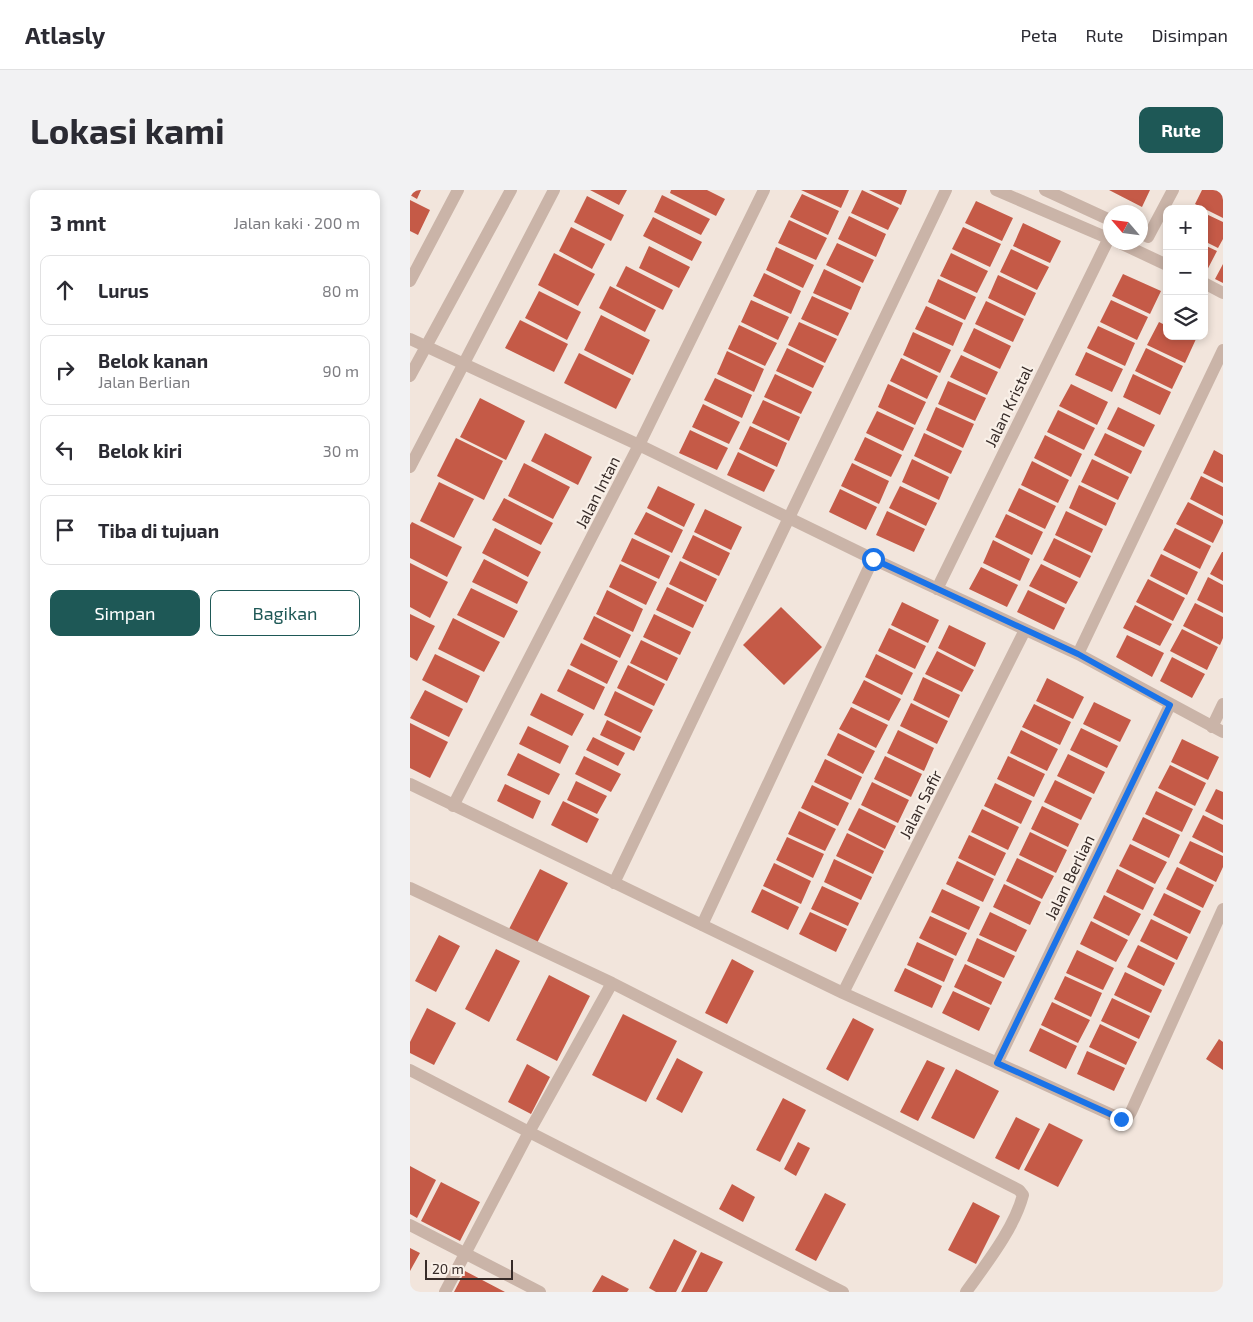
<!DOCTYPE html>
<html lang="id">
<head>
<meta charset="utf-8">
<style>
	:root { --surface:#fff; --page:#f2f2f3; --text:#2b2b33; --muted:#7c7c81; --line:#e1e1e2; --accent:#1e5856 }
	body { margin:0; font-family:"Exo 2",sans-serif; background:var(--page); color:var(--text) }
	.controls { position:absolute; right:15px; top:15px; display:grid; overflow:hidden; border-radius:10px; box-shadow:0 2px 8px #0003 }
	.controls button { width:45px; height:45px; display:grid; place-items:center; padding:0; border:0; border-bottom:1px solid var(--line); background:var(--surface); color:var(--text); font:25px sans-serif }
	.compass { position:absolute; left:693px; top:15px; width:45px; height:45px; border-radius:50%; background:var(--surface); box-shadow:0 2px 8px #0003; rotate:298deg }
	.scale { position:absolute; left:15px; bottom:12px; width:88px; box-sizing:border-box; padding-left:5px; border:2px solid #372b28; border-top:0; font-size:14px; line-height:18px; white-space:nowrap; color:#372b28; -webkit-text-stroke:4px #f9f0e8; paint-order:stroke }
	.stop { position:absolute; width:15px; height:15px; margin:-11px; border:4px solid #1a73e8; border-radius:50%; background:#fff }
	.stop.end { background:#1a73e8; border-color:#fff; box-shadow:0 1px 5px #0008 }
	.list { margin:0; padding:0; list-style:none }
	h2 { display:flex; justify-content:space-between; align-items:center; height:65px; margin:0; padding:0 20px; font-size:21px }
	h2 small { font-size:16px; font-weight:400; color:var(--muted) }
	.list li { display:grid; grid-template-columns:32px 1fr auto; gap:15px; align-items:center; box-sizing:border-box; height:70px; margin:0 10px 10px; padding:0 10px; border:1px solid var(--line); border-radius:10px }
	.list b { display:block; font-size:19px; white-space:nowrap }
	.list p { margin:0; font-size:16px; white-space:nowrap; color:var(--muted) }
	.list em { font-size:16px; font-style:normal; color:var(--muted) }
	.actions { display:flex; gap:10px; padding:15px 20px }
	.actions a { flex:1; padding:11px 0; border:1px solid var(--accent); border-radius:10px; text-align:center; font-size:18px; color:var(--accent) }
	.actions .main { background:var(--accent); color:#fff }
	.icon { flex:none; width:28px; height:28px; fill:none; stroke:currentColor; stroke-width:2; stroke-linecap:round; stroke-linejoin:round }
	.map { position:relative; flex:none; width:813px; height:1102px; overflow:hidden; border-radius:10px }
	header { display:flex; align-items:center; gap:30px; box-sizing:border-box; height:70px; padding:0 25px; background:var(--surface); border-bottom:1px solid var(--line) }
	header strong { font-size:24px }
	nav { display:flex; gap:28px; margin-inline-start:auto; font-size:18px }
	.intro { display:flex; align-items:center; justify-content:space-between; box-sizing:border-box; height:120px; padding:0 30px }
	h1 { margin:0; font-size:35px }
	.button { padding:12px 22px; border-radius:10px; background:var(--accent); color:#fff; font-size:18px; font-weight:700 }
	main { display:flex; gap:30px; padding:0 30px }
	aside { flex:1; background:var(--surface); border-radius:10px; box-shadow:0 2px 8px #0003 }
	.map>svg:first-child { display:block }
</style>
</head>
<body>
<header>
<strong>Atlasly</strong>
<nav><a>Peta</a><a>Rute</a><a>Disimpan</a></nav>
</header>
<div class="intro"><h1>Lokasi kami</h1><a class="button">Rute</a></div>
<main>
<aside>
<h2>3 mnt<small>Jalan kaki · 200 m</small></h2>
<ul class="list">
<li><svg class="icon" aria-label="ahead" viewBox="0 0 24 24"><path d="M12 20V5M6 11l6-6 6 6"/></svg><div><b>Lurus</b></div><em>80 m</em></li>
<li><svg class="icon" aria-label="right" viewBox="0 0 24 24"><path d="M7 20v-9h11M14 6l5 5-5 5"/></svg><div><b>Belok kanan</b><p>Jalan Berlian</p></div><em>90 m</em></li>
<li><svg class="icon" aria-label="left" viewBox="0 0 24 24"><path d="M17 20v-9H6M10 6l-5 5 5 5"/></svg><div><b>Belok kiri</b></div><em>30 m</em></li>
<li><svg class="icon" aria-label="arrive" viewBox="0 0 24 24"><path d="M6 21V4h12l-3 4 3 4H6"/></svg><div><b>Tiba di tujuan</b></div></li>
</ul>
<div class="actions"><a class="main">Simpan</a><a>Bagikan</a></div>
</aside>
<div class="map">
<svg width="813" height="1102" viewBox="0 0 813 1102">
	<rect width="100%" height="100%" fill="#f2e5dc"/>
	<!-- building -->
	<path fill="#c55a47" d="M0 0H11L7 9 0 5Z
		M180 0H217L209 15Z
		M261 0H297L315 9 306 26 260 3Z
		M391 0H439L431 18Z
		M452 0 489 18 478 40 441 23Z
		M459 0H497L491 15Z
		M699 0H740L732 17Z
		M792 0H813V28L785 14Z
		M392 4 429 21 418 45 380 27Z
		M252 5 300 29 291 45 244 22Z
		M177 6 214 25 201 51 164 32Z
		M0 10 20 20 8 45 0 41Z
		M566 11 603 28 592 51 555 33Z
		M794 23 813 32V49L808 58 794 51Z
		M439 26 476 44 466 67 428 49Z
		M243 27 292 52 282 71 233 46Z
		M379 30 417 48 406 70 368 53Z
		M613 33 651 51 640 73 603 56Z
		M161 37 195 54 182 79 149 61Z
		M553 37 591 54 580 77 542 59Z
		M427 53 464 70 453 93 416 75Z
		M794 55 807 61 794 86Z
		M239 56 280 77 269 98 229 78Z
		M366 57 404 75 393 98 356 80Z
		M601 59 639 77 627 100 590 82Z
		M144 63 185 84 168 116 128 95Z
		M541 63 578 81 567 103 530 86Z
		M813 74V93L805 89Z
		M216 76 263 100 253 120 206 96Z
		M414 79 451 97 441 120 403 103Z
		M354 83 391 101 381 124 343 106Z
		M713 84 751 101 740 124 702 106Z
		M588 85 626 103 615 126 578 108Z
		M528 89 566 107 555 130 518 112Z
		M200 96 246 120 235 142 189 118Z
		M129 101 171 122 157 150 115 128Z
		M402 106 439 123 428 146 391 129Z
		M341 110 379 127 368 150 331 132Z
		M701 110 738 127 727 150 690 132Z
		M576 111 614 129 603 152 565 134Z
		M516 116 553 133 543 156 505 139Z
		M191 125 240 150 223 185 174 160Z
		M110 130 158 154 144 182 95 158Z
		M389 132 427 149 415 173 378 155Z
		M749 132 757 136V146H779L786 149 775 173 737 155Z
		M329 135 367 153 355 176 318 159Z
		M688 136 725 153 715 176 677 158Z
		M564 138 601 156 590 179 553 161Z
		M503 142 541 160 530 183 493 165Z
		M377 158 414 176 403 198 366 181Z
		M736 158 773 176 762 199 725 181Z
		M317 161 354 179 344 202 307 184Z
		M676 162 713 179 702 202 665 185Z
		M169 163 221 189 206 219 154 193Z
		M551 165 588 182 577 205 540 187Z
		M491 168 528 186 517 209 480 191Z
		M365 184 402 202 391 224 354 207Z
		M723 184 761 202 750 225 713 207Z
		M305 188 342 205 332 228 294 210Z
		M538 191 576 208 565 231 528 214Z
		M478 194 516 212 505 235 468 217Z
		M661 194 698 212 687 235 649 216Z
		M70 208 115 231 96 270 50 247Z
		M353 210 390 227 379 251 342 233Z
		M293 214 330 232 319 254 282 237Z
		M526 217 564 234 553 258 516 240Z
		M708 217 745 235 734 257 697 239Z
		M648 220 685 238 674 260 637 242Z
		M467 221 504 238 493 261 456 243Z
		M340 236 377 253 367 277 329 259Z
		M280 240 318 258 307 280 269 263Z
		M135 243 182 267 168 295 121 271Z
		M514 243 552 261 541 284 504 266Z
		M695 243 732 261 721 284 684 265Z
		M635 245 672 264 661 287 624 268Z
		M455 247 492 265 481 287 444 270Z
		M46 248 93 271 74 310 27 286Z
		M804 260 813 265V293L793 283Z
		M328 262 365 280 354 302 317 285Z
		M502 269 539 287 529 310 492 292Z
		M682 269 719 287 708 310 671 292Z
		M622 271 659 290 648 313 611 295Z
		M114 273 160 297 143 329 98 306Z
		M442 273 479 291 469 314 431 296Z
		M791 286 813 297V326L780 309Z
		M29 292 64 309 44 348 10 331Z
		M669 295 706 313 696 336 659 318Z
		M248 296 285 314 274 337 237 318Z
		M490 296 527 313 516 336 479 318Z
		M609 298 646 316 635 339 598 321Z
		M430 299 467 317 456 340 419 322Z
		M94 308 143 333 131 355 82 330Z
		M778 312 813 330V333L803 353 766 334Z
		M295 319 332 337 321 360 284 342Z
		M477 321 515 339 504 362 466 345Z
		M656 321 693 339 682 363 645 345Z
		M236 322 273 340 262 363 224 344Z
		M596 324 633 342 622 365 585 347Z
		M2 332 52 357 37 387 0 368V335Z
		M85 338 131 362 118 387 72 363Z
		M765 338 801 356 790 379 753 360Z
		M283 345 320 363 309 386 272 368Z
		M222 348 260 366 249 389 211 371Z
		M644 348 681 366 670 388 633 370Z
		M583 350 620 369 610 391 573 373Z
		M812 362H813V391L800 384Z
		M751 364 788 382 777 405 740 386Z
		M74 369 118 392 107 414 62 392Z
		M270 371 307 389 296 412 259 394Z
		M0 373 38 392 20 428 0 417Z
		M210 374 247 392 236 415 199 397Z
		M631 374 668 392 656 414 619 396Z
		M571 377 608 395 597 417 559 399Z
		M798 387 813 395V423L787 410Z
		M738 389 775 408 763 431 726 412Z
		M257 397 294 415 283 438 246 420Z
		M61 398 108 421 94 448 47 425Z
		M197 400 233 419 223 442 186 424Z
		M618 400 655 418 644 440 607 422Z
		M492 412 529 430 518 453 481 435Z
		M785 413 813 427V448L810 455 773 436Z
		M725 415 762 434 750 456 713 438Z
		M371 417 412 457 374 495 333 455Z
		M0 424 25 436 7 471 0 467Z
		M244 424 281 442 270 465 233 447Z
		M184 426 221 445 210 468 173 449Z
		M43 428 90 452 74 482 28 459Z
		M539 435 576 453 565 477 528 458Z
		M479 438 516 456 505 479 468 461Z
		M772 439 808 457 797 480 760 461Z
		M717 445 754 463 742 487 706 467Z
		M231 450 268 468 257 491 220 473Z
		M171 453 208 471 197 494 160 475Z
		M527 461 564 480 552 502 515 484Z
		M25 464 70 486 57 513 12 490Z
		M466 464 503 483 492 505 455 487Z
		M762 467 795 484 782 508 750 491Z
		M218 475 255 494 244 516 207 498Z
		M158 479 195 497 184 520 147 501Z
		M513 487 550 505 539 528 503 510Z
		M637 488 674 507 663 529 626 511Z
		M454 490 491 509 479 531 442 513Z
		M15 500 53 519 39 547 0 528Z
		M205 501 243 520 231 543 194 525Z
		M131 503 174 524 162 546 120 525Z
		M684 512 721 530 710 552 673 534Z
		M501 513 538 531 527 554 490 536Z
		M624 514 661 532 650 555 612 537Z
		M441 517 478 535 466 558 429 539Z
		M197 530 231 547 224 561 190 545Z
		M0 533 38 552 20 588 0 578Z
		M118 536 159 556 150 574 109 554Z
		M671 538 708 556 697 578 660 560Z
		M488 540 524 558 514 581 477 563Z
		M611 540 648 559 637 581 600 563Z
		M428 543 465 561 453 584 417 565Z
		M183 547 215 563 208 576 176 560Z
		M772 549 809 567 798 590 761 572Z
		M108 563 150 584 139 605 97 585Z
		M658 564 695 582 684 604 647 586Z
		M174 566 211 584 201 602 165 584Z
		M475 566 512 584 501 607 464 589Z
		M598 566 635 584 624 607 587 589Z
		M415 569 452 587 441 610 404 592Z
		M760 575 796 593 785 616 748 598Z
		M645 590 682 608 671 630 634 612Z
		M166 591 197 606 187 624 157 610Z
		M462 592 499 610 488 633 451 615Z
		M585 593 622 611 611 634 574 616Z
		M95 594 131 611 123 629 87 611Z
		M402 595 439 613 428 636 391 618Z
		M806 599 813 602V630L795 621Z
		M746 601 783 619 772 642 735 624Z
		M153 611 189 629 177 653 141 635Z
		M632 616 669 634 658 657 621 639Z
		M449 618 486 636 475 659 438 640Z
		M572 619 609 637 598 660 561 642Z
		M389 621 426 639 415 661 378 644Z
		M793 625 813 635V663L782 647Z
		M733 627 770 645 759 668 722 650Z
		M620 642 657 660 646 683 609 665Z
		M437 643 474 661 463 684 426 666Z
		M559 645 596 663 585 686 548 668Z
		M377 647 414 664 403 688 366 670Z
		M780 651 813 666V677L806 692 769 673Z
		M720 654 757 672 745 694 709 676Z
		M607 668 644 686 632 709 596 691Z
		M424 669 462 687 451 710 414 692Z
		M547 671 584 689 573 712 536 694Z
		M364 673 401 691 391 714 353 696Z
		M767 677 804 695 793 718 756 699Z
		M130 679 158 693 127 753 99 739Z
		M707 679 744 698 733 720 696 702Z
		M594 694 631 712 620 735 583 717Z
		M412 696 449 713 438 736 401 719Z
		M352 699 389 717 378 740 341 722Z
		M532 699 570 717 559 740 521 722Z
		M754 703 791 721 780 744 743 725Z
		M694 705 731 724 719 746 683 728Z
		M400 722 437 739 426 762 389 744Z
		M580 722 617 740 606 762 569 745Z
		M520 726 557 743 546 766 509 748Z
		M741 729 778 747 767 770 730 751Z
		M681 731 718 750 706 772 670 754Z
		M29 745 50 756 26 802 5 791Z
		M567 748 605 766 594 788 557 771Z
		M507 752 544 769 534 792 497 775Z
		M728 755 765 773 754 796 717 777Z
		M86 759 110 771 79 832 55 819Z
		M667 760 704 778 693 800 656 783Z
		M322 769 344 781 317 834 295 823Z
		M555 774 592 792 581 815 544 797Z
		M495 778 532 796 522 818 484 801Z
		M715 782 752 800 741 823 704 805Z
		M139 785 180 806 147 871 106 850Z
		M655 786 692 803 681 827 644 809Z
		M543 801 580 818 569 841 532 823Z
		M702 808 740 826 729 849 691 831Z
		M642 812 680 830 668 853 631 835Z
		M17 818 46 833 24 875 0 863V852Z
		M213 824 267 851 236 912 182 885Z
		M443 828 464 839 438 891 416 879Z
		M690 834 727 852 716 875 679 857Z
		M630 838 667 856 656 879 619 861Z
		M809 849 813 852V880L796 869Z
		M677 861 715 878 704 901 667 884Z
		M267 868 293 882 272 923 246 909Z
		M517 870 535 878 508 931 490 922Z
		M117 874 140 887 121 924 98 912Z
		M546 879 589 901 564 949 521 928Z
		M373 908 396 920 370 972 346 960Z
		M606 927 630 939 609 980 585 968Z
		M639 933 673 950 648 997 614 980Z
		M388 952 400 958 386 986 374 979Z
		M0 976 26 990 7 1028 0 1024Z
		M31 992 70 1012 50 1051 11 1031Z
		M322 994 345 1007 333 1032 309 1019Z
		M415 1003 436 1014 406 1071 385 1060Z
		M563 1012 590 1026 566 1074 538 1060Z
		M264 1049 287 1061 266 1102H246L239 1098Z
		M0 1058 10 1063 0 1081Z
		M291 1062 313 1072 297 1102H271Z
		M55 1081 95 1102H44Z
		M192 1085 219 1099 217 1102H182Z"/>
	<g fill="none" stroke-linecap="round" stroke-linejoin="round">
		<!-- minor -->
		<path stroke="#cab4a8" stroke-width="12" d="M586 0 700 49
			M635 0 700 30
			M730 43 738 47 763 0
			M708 52 757 75
			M0 91 48 0
			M794 93 813 103
			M0 149 229 255 463 369 292 735
			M0 186 101 0
			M0 277 144 0
			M463 369 668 464 813 542
			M527 399 699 48
			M668 464 813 160
			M802 537 813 514
			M0 594 433 803 711 929 718 927 721 922 813 719
			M43 616 229 255 354 0
			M204 693 536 0
			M0 698 202 793 609 1000 613 1005C604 1039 576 1074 556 1102
			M202 793 119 942 433 1102
			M433 803 615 440
			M587 873 760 515
			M0 880 119 942 35 1102
			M0 1035 130 1102"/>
	</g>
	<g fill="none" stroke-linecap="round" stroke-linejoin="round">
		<!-- route -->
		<path stroke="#1a73e8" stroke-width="6" d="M463 369 668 464 760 515 587 873 711 929"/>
	</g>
	<g text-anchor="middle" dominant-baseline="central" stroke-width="4.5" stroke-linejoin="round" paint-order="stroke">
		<!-- street labels -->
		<g font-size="16" fill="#372b28" stroke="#f9f0e8">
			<text transform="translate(598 216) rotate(-64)">Jalan Kristal</text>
			<text transform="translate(187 302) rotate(-63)">Jalan Intan</text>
			<text transform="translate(510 614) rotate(-63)">Jalan Safir</text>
			<text transform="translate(659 687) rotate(-64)">Jalan Berlian</text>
		</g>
	</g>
</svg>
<div class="controls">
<button>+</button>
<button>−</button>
<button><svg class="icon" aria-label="layers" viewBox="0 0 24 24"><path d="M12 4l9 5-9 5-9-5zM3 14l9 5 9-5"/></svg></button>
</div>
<svg class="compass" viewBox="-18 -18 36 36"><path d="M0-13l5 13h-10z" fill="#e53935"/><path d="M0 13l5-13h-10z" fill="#7c7c81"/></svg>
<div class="scale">20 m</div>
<div class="stop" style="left:463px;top:369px"></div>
<div class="stop end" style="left:711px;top:929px"></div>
</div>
</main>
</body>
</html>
